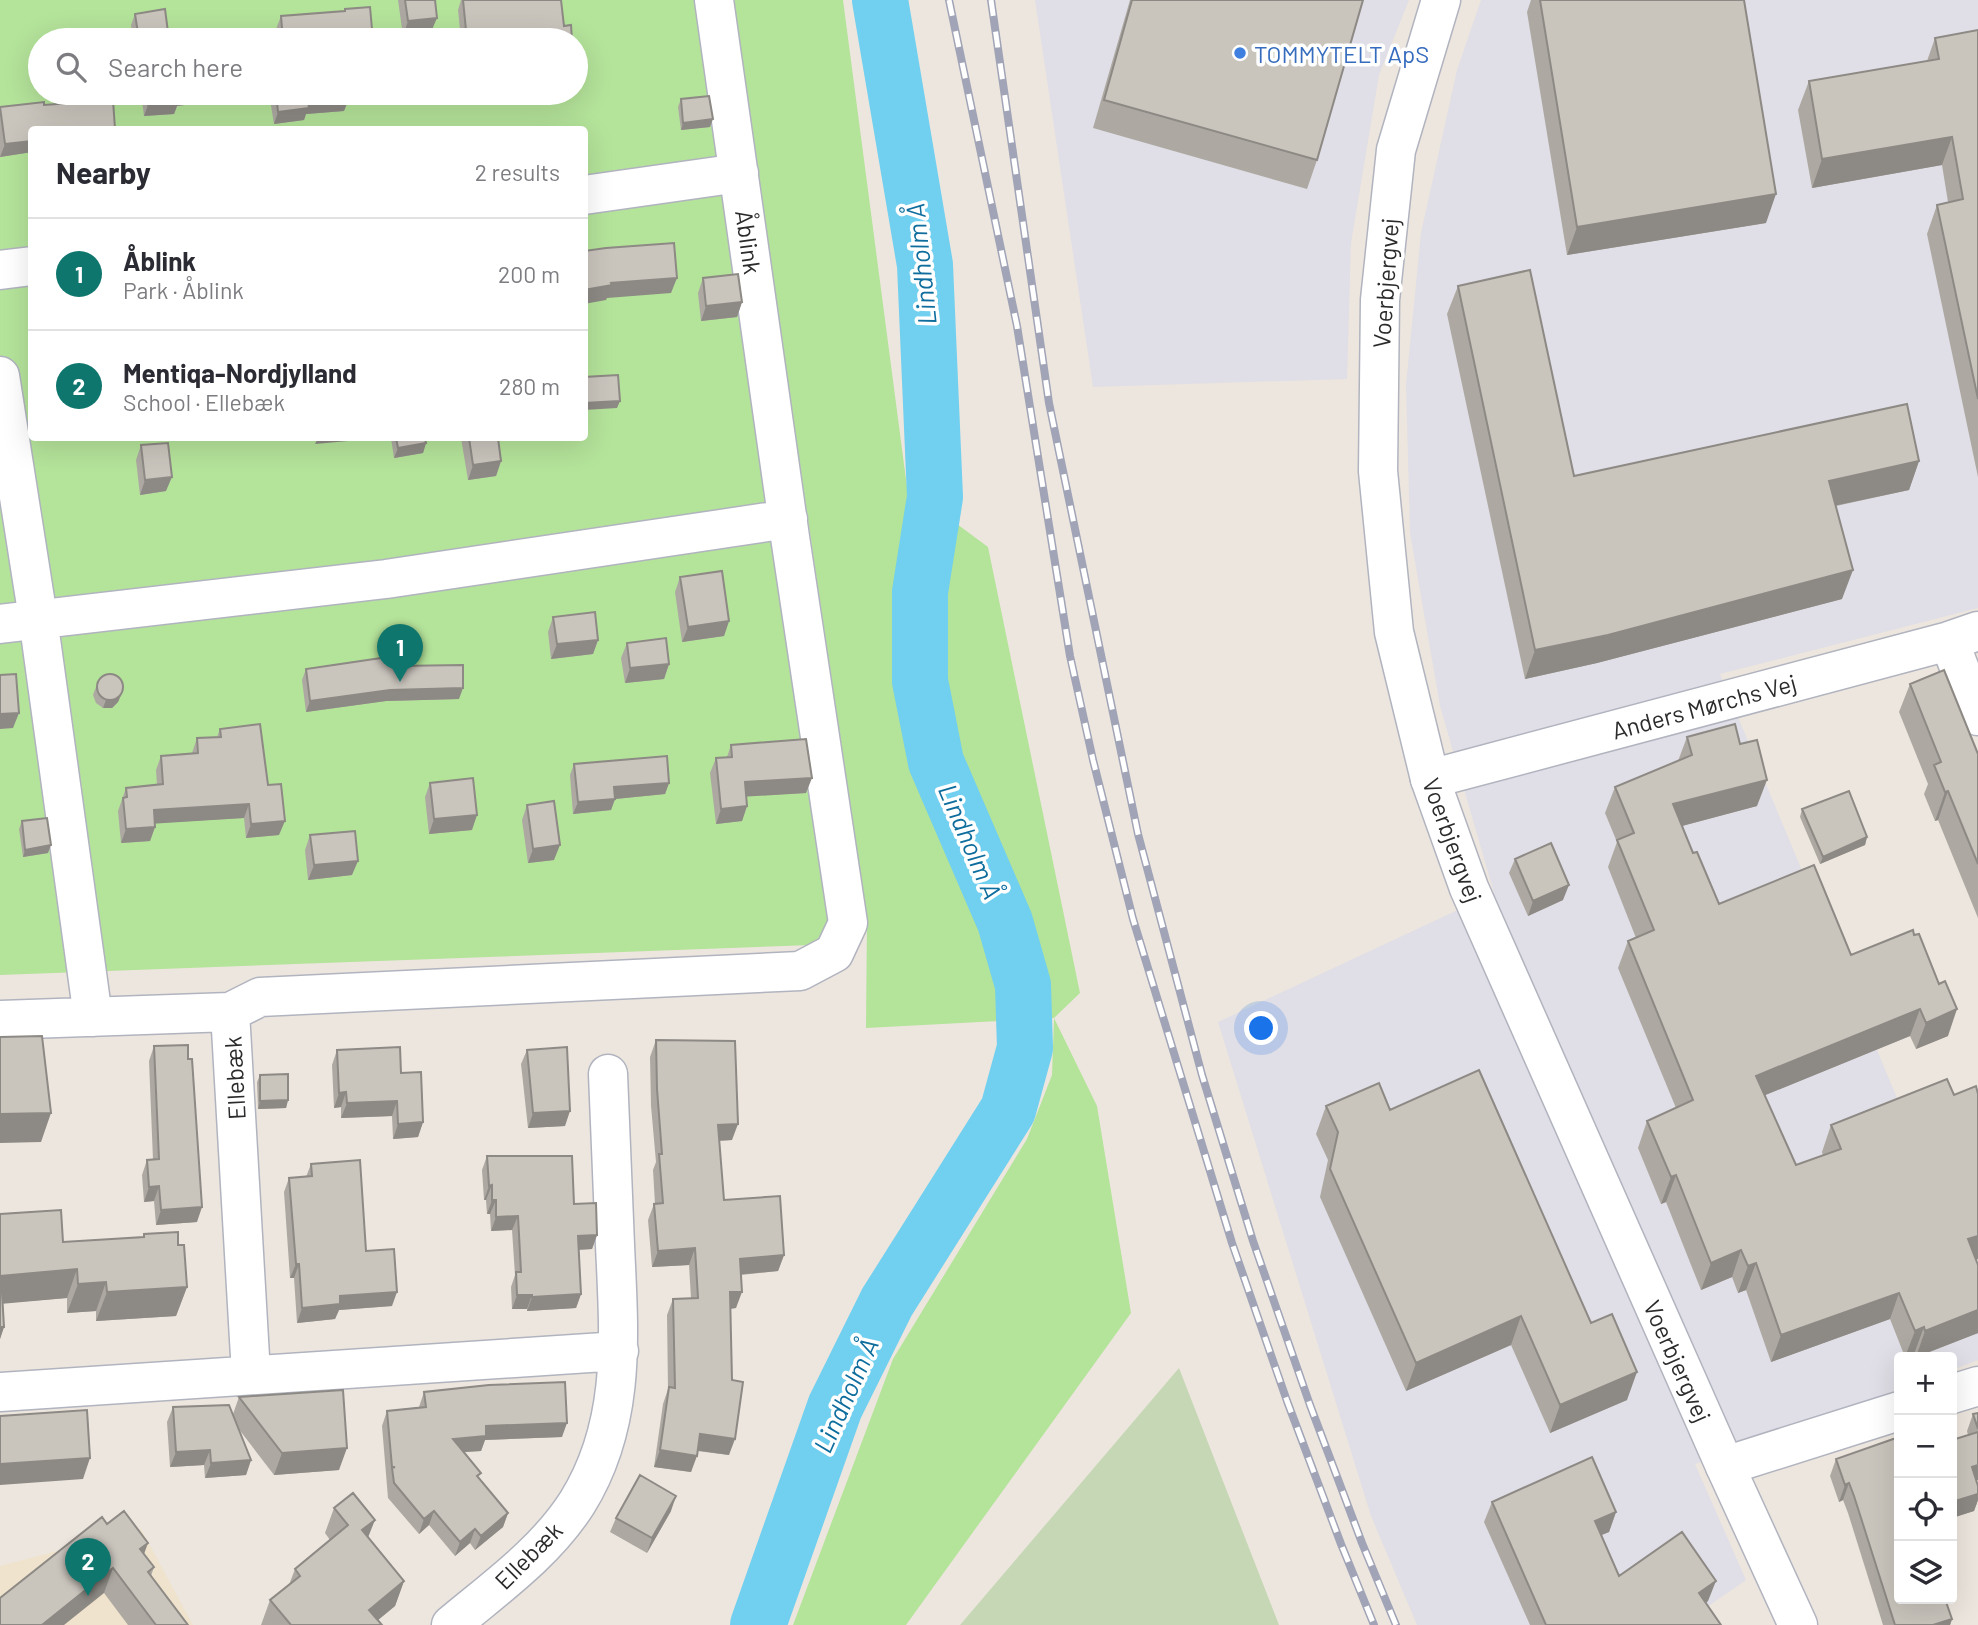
<!DOCTYPE html>
<html lang="en">
<head>
<meta charset="utf-8">
<style>
	:root { --surface:#fff; --page:#f7f7f7; --text:#2b2b33; --muted:#7c7c81; --line:#e1e1e2; --accent:#0f766e }
	body { margin:0; font-family:Barlow,sans-serif; background:var(--page); color:var(--text) }
	.controls { position:absolute; right:21px; bottom:21px; display:grid; overflow:hidden; border-radius:7px; box-shadow:0 7px 28px #0002 }
	.controls button { width:63px; height:63px; display:grid; place-items:center; padding:0; border:0; border-bottom:2px solid var(--line); background:var(--surface); color:var(--text); font:35px sans-serif }
	.you { position:absolute; left:1262px; top:1029px; width:24px; height:24px; margin:-18px; border:5px solid #fff; border-radius:50%; background:#1a73e8; box-shadow:0 0 0 10px #1a73e833 }
	.badge { display:grid; place-items:center; width:46px; height:46px; border-radius:50%; background:var(--accent); color:#fff; font-size:23px; font-weight:700 }
	.pin { position:absolute; translate:-50% -58px; filter:drop-shadow(0 2px 4px #0008) }
	.pin::after { content:''; position:absolute; top:37px; width:24px; height:21px; background:inherit; clip-path:polygon(0 0,100% 0,50% 100%) }
	.list { margin:0; padding:0; list-style:none }
	h2 { display:flex; justify-content:space-between; align-items:center; height:91px; margin:0; padding:0 28px; font-size:30px }
	h2 small { font-size:23px; font-weight:400; color:var(--muted) }
	.list li { display:grid; grid-template-columns:46px 1fr auto; gap:21px; align-items:center; box-sizing:border-box; height:112px; padding:0 28px; border-top:2px solid var(--line) }
	.list b { display:block; font-size:26px; white-space:nowrap }
	.list p { margin:0; font-size:23px; white-space:nowrap; color:var(--muted) }
	.list em { font-size:23px; font-style:normal; color:var(--muted) }
	.icon { flex:none; width:38px; height:38px; fill:none; stroke:currentColor; stroke-width:2; stroke-linecap:round; stroke-linejoin:round }
	.map { position:relative; flex:none; width:1978px; height:1625px; overflow:hidden }
	.search { position:absolute; background:var(--surface); box-shadow:0 7px 28px #0002; left:28px; top:28px; width:560px; height:77px; display:flex; align-items:center; gap:18px; box-sizing:border-box; padding:0 24px; border-radius:38px; color:var(--muted); font-size:26px }
	.panel { position:absolute; background:var(--surface); box-shadow:0 7px 28px #0002; left:28px; top:126px; width:560px; height:315px; border-radius:7px }
	.map>svg:first-child { display:block }
</style>
</head>
<body>
<div class="map">
<svg width="1978" height="1625" viewBox="0 0 1978 1625">
	<rect width="100%" height="100%" fill="#ede6de"/>
	<!-- industrial -->
	<path fill="#e0dee6" d="M1035 0H1409L1379 75 1351 243 1347 379 1093 387Z
		M1481 0H1978V608L1720 674 1978 1292V1360L1952 1370V1357H1899V1389L1695 1464 1746 1580 1681 1625H1417L1371 1516 1218 1022 1494 893 1440 706 1410 533 1406 385 1421 233 1457 70Z"/>
	<!-- education -->
	<path fill="#efe3cd" d="M141 1529 193 1625H0V1566Z"/>
	<!-- green -->
	<path fill="#b4e39a" fill-rule="evenodd" d="M0 0H701L835 927 812 945 0 975ZM40 40H576V93H40ZM32 130H584V438H32Z
		M731 0H843L907 487 988 547 1080 993 1054 1018 1097 1106 1131 1313 906 1625H793L893 1359 1027 1139 1052 1075 1054 1018 866 1028 867 918Z"/>
	<!-- cemetery -->
	<path fill="#c6d7b5" d="M1179 1368 1279 1625H960Z"/>
	<g fill="none" stroke-linecap="round" stroke-linejoin="round">
		<!-- river -->
		<path stroke="#71cfef" stroke-width="56" d="M758 1625 835 1407 887 1302 1008 1110 1025 1048 1023 985 1005 922 936 762 920 681V592L935 497 925 265 880 0"/>
		<!-- street casing -->
		<g stroke="#b1b4bf" stroke-width="41">
			<path id="street" d="M584 195 739 173
				M0 270 32 266
				M0 376 38 618 93 1017
				M0 624 386 579 788 519
				M1949 641 1978 716
				M1430 779 1949 641 1978 631
				M230 1012 251 1374
				M0 1020 230 1012 260 997 800 971 834 953 848 923 790 537 714 0
				M0 1392 619 1351
				M1952 1394 1978 1386
				M1725 1466 1899 1411
				M451 1625C495 1588 545 1553 577 1503 627 1423 619 1335 615 1245 613 1188 610 1131 608 1074"/>
		</g>
		<!-- secondary casing -->
		<g stroke="#b1b4bf" stroke-width="41">
			<path id="secondary" d="M1441 0 1396 150 1380 300 1378 471 1394 632 1430 779 1469 888 1725 1466 1798 1625"/>
		</g>
		<!-- street -->
		<use href="#street" stroke="#fff" stroke-width="38"/>
		<!-- secondary -->
		<use href="#secondary" stroke="#fff" stroke-width="38"/>
		<!-- rail casing -->
		<g stroke="#a0a4b6" stroke-width="8">
			<path id="rail" d="M949 0 1017 326 1070 656 1093 760 1133 919 1232 1243 1287 1401 1341 1544 1374 1625
				M991 0 1049 403 1138 834 1202 1075 1253 1241 1310 1405 1362 1543 1396 1625"/>
		</g>
		<!-- rail -->
		<use href="#rail" stroke="#fff" stroke-width="5" stroke-dasharray="16" stroke-linecap="butt"/>
	</g>
	<!-- wall -->
	<path fill="#ada9a2" d="M398 0H435L431 32 403 36Z
		M461 0H561L564 26 572 40H461L458 10Z
		M1130 0H1363L1317 160 1307 189 1093 128Z
		M1531 0H1744L1766 223 1567 255 1527 12Z
		M345 9 373 40H277L276 29 281 16 344 11Z
		M135 14 169 40H133L131 25Z
		M1978 30V477L1927 234 1937 205 1948 202 1942 165 1812 188 1798 110 1809 81 1927 61 1935 38Z
		M141 93H216L213 101 177 106 174 114 144 116Z
		M269 93H352H348L344 111 306 114 304 120 274 124Z
		M681 99 710 127 681 130 678 107Z
		M0 107 32 130V152L0 157Z
		M703 278 742 302 737 317 701 321 698 293Z
		M1458 286 1574 476 1919 461 1909 490 1836 506 1842 599 1597 663 1525 679 1447 314Z
		M391 438H425L426 443 423 453 394 458Z
		M461 438H498L501 461 496 476 468 480Z
		M141 445 166 491 140 495 136 460Z
		M680 577 729 621 724 636 682 642 675 592Z
		M553 617 598 640 593 654 551 659 548 632Z
		M627 643 669 664 664 679 625 683 621 658Z
		M396 666 459 699 386 701 306 712 302 680 306 669Z
		M1910 684 1978 754V918L1938 820 1935 821 1924 794 1928 784 1899 712Z
		M96 687 121 695 118 702 112 708H103L96 703 93 695Z
		M220 729 268 785 279 835 246 838 244 818 155 823V827L150 841 121 843 118 811 126 788 157 785 156 770 161 756 192 753 197 738 217 737Z
		M1687 737 1757 806 1682 826 1693 853 1719 904 1851 955 1913 930 1948 1036 1916 1049 1910 1036 1765 1095 1796 1165 1823 1156 1822 1152 1831 1125 1954 1095 1978 1094V1259L1976 1260 1978 1333 1917 1357H1915L1914 1354 1905 1357 1890 1319 1771 1362 1746 1290 1738 1293 1732 1277 1701 1290 1666 1202 1661 1204 1638 1148 1647 1121 1676 1108 1618 968 1628 941 1636 938 1608 867 1617 842 1605 813 1615 787 1678 761Z
		M731 745 806 793 746 796 747 806 742 821 716 824 710 773 716 758 727 757Z
		M574 764 669 783 665 794 615 799 611 810 573 814 570 775Z
		M430 783 472 830 429 834 425 797Z
		M527 805 554 860 528 863 522 820Z
		M1802 809 1867 837 1865 845 1820 864 1800 817Z
		M22 821 48 853 23 857 19 829Z
		M310 835 352 875 308 880 305 850Z
		M1515 859 1563 900 1528 916 1509 873Z
		M656 1040 732 1140 719 1141 724 1200 784 1255 778 1271 741 1275 736 1308 731 1309 729 1455 697 1451 691 1472 654 1467 663 1404 668 1389 667 1315 673 1299 691 1298 689 1265 652 1267 648 1220 654 1204H655L653 1170 656 1162 651 1106 650 1057Z
		M154 1046 197 1222 156 1225 154 1201 144 1202 142 1175 147 1160H153L149 1061Z
		M337 1050 401 1073 423 1122 418 1137 393 1139 392 1116 341 1118V1107L334 1108 332 1065Z
		M527 1050 565 1126 528 1128 521 1064Z
		M260 1075 288 1100 286 1108 258 1109 257 1082Z
		M1326 1106 1390 1110 1591 1323 1627 1400 1550 1433 1511 1345 1406 1391 1320 1197 1328 1160 1316 1134Z
		M487 1156 574 1204 597 1235 592 1249 578 1250 581 1294 576 1308 527 1311V1309H512L511 1287 515 1275 512 1230 491 1231 490 1214H487L486 1200H484L482 1170Z
		M311 1164 366 1251 392 1306 339 1310 335 1319 297 1323 294 1278H290L284 1192 289 1178 306 1177Z
		M0 1214 63 1242 143 1237 144 1234 178 1245 187 1287 176 1316 96 1321V1311L67 1313V1298L3 1303 4 1327 0 1339Z
		M424 1392 562 1437 485 1440 481 1451 464 1452 479 1478 508 1513 503 1527 475 1550 470 1543 455 1556 429 1525 419 1534 388 1498 382 1426 387 1411 419 1407Z
		M239 1397 339 1470 274 1475 238 1428 251 1460 246 1475 205 1478 204 1465 170 1467 167 1422 173 1407 233 1414Z
		M1978 1413V1480H1976L1978 1486V1500L1974 1511 1952 1518V1440L1968 1435 1967 1431 1973 1414Z
		M1899 1437V1599L1952 1619 1950 1625H1883L1848 1513 1843 1500 1839 1502 1830 1476 1836 1459Z
		M1492 1502 1616 1512 1609 1532 1601 1535 1619 1576 1708 1601 1706 1603 1721 1625H1530L1484 1522Z
		M334 1508 368 1537 404 1581 395 1606 378 1620 382 1625H261L270 1600 289 1585 295 1569 330 1540 325 1533Z
		M671 1511 647 1553 610 1532 616 1518Z
		M107 1524 144 1554 154 1567 151 1576 188 1625H128L104 1593Z"/>
	<!-- shaded-wall -->
	<path fill="#8d8984" d="M437 18 431 32 403 36 408 21Z
		M193 93H216L213 101 177 106 174 114 144 116 148 105 178 95Z
		M349 99 344 111 306 114 304 120 274 124 278 112 308 101Z
		M713 119 710 127 681 130 683 123Z
		M1952 137 1942 165 1812 188 1822 159Z
		M32 141V152L0 157 5 144Z
		M1776 194 1766 223 1567 255 1577 227Z
		M677 278 671 293 607 298 606 300 584 304V290L611 283Z
		M742 302 737 317 701 321 706 306Z
		M620 401 617 408 584 410V403Z
		M318 438H381L315 444Z
		M532 438H555L531 440Z
		M426 443 423 453 394 458 398 448Z
		M501 461 496 476 468 480 473 465Z
		M1919 461 1909 490 1819 509 1829 481Z
		M172 477 166 491 140 495 145 480Z
		M1853 570 1842 599 1597 663 1525 679 1535 650Z
		M729 621 724 636 682 642 688 627Z
		M598 640 593 654 551 659 557 644Z
		M669 664 664 679 625 683 630 668Z
		M463 688 459 699 386 701 306 712 310 701 390 690Z
		M121 695 118 702 112 708H103L106 700Z
		M19 713 13 728 0 729V714Z
		M812 778 806 793 739 797 745 782Z
		M1767 780 1757 806 1663 831 1673 804Z
		M669 783 665 794 615 799 611 810 573 814 578 802 614 787Z
		M1948 791 1938 820 1935 821 1945 792Z
		M249 804 244 818 149 824 154 810Z
		M747 806 742 821 716 824 721 809Z
		M477 815 472 830 429 834 434 819Z
		M285 821 279 835 246 838 251 824Z
		M155 827 150 841 121 843 126 829Z
		M1867 837 1865 845 1820 864 1823 857Z
		M51 845 48 853 23 857 25 850Z
		M560 845 554 860 528 863 533 849Z
		M358 861 352 875 308 880 314 865Z
		M1569 885 1563 900 1528 916 1533 901Z
		M1920 1009 1910 1036 1746 1103 1756 1076Z
		M1957 1009 1948 1036 1916 1049 1926 1023Z
		M346 1092 341 1107 334 1108 339 1093Z
		M288 1100 286 1108 258 1109 260 1101Z
		M397 1101 392 1116 341 1118 347 1103Z
		M570 1111 565 1126 528 1128 533 1113Z
		M51 1113 41 1142 0 1143V1114Z
		M423 1122 418 1137 393 1139 398 1124Z
		M738 1124 732 1140 712 1141 718 1125Z
		M1676 1175 1666 1202 1661 1204 1671 1177Z
		M492 1185 486 1200H484L489 1186Z
		M159 1186 154 1201 144 1202 149 1187Z
		M492 1200H496L490 1214H487Z
		M202 1207 197 1222 156 1225 161 1210Z
		M518 1216 512 1230 491 1231 496 1217Z
		M597 1235 592 1249 572 1250 578 1236Z
		M1978 1236V1259L1958 1266 1968 1239Z
		M695 1248 689 1265 652 1267 658 1251Z
		M1741 1250 1732 1277 1701 1290 1711 1263Z
		M784 1255 778 1271 734 1275 740 1259Z
		M1756 1263 1746 1290 1738 1293 1748 1266Z
		M296 1264H299L294 1278H290Z
		M77 1269 67 1298 0 1304 1 1276Z
		M106 1282 96 1311 67 1313 78 1284Z
		M187 1287 176 1316 96 1321 107 1292Z
		M397 1292 392 1306 339 1310 335 1319 297 1323 302 1308 340 1296Z
		M730 1292H742L736 1308 724 1309Z
		M1899 1293 1890 1319 1771 1362 1781 1335Z
		M581 1294 576 1308 527 1311 532 1297Z
		M517 1295H532L527 1309H512Z
		M1978 1310V1333L1916 1357 1925 1331Z
		M1521 1316 1511 1345 1406 1391 1416 1363Z
		M0 1327H4L0 1339Z
		M1924 1327 1914 1354 1905 1357 1915 1331Z
		M1637 1372 1627 1400 1550 1433 1560 1405Z
		M567 1423 562 1437 485 1440 481 1451 448 1453 453 1439 486 1426Z
		M700 1434 735 1439 729 1455 694 1450Z
		M347 1448 339 1470 274 1475 282 1453Z
		M210 1450 204 1465 170 1467 176 1452Z
		M660 1450 697 1456 691 1472 654 1467Z
		M90 1458 83 1479 0 1485V1464Z
		M251 1460 246 1475 205 1478 211 1463Z
		M1978 1465V1480L1966 1484 1972 1467Z
		M1849 1483 1843 1500 1839 1502 1845 1485Z
		M1978 1494V1500L1974 1511 1952 1518V1502Z
		M676 1496 671 1511 647 1553 652 1538Z
		M434 1511 429 1525 419 1534 424 1519Z
		M1616 1512 1609 1532 1587 1541 1595 1521Z
		M508 1513 503 1527 475 1550 481 1536Z
		M375 1520 365 1545 362 1530Z
		M475 1529 470 1543 455 1556 460 1542Z
		M148 1543 139 1568 140 1549Z
		M113 1568 104 1593 64 1625H42Z
		M404 1581 395 1606 372 1625 369 1610Z
		M1716 1581 1708 1601 1691 1613 1699 1593Z
		M1952 1619 1950 1625H1933Z"/>
	<!-- building -->
	<path fill="#c9c4bc" stroke="#8d8984" stroke-width="2" d="M405 0H435L437 18 408 21Z
		M463 0H561L564 26 571 25 572 40H467Z
		M1132 0H1363L1317 160 1104 100Z
		M1540 0H1744L1776 194 1577 227Z
		M370 7 373 40H283L281 16 345 11V9Z
		M165 9 169 40H139L135 14Z
		M1978 30V399L1937 205 1963 199 1952 137 1822 159 1809 81 1939 59 1935 38Z
		M146 93H193L178 95 179 102 148 105Z
		M276 93H348L349 99 308 101 309 108 278 112Z
		M709 96 713 119 683 123 681 99Z
		M113 100 115 129 32 130V141L5 144 0 107 44 102V105Z
		M674 243 677 278 611 283 612 285 584 290V251L606 248Z
		M1530 270 1574 476 1907 404 1919 461 1829 481 1853 570 1608 635 1535 650 1458 286Z
		M738 274 742 302 706 306 703 278Z
		M618 375 620 401 584 403V377Z
		M396 438H425L426 443 398 448Z
		M469 438H498L501 461 473 465Z
		M168 443 172 477 145 480 141 445Z
		M722 571 729 621 688 627 680 577Z
		M595 612 598 640 557 644 553 617Z
		M666 638 669 664 630 668 627 643Z
		M395 656 396 666 463 665V688L390 690 310 701 306 669Z
		M1944 670 1978 754V864L1948 791 1945 792 1934 765 1941 762 1910 684Z
		M97 687a13 13 0 1 1 26 0a13 13 0 1 1-26 0Z
		M16 674 19 713 0 714V675Z
		M260 724 268 785 281 784 285 821 251 824 249 804 154 810 155 827 126 829 123 798 127 797 126 788 163 784 161 756 198 753 197 738 221 737 220 729Z
		M1735 724 1740 744 1757 740 1767 780 1673 804 1693 853 1697 852 1719 904 1814 865 1851 955 1913 930 1914 935 1919 934 1939 984 1945 981 1957 1009 1926 1023 1920 1009 1756 1076 1796 1165 1841 1149 1831 1125 1947 1079 1954 1095 1976 1086 1978 1094V1236L1968 1239 1978 1265V1310L1925 1331 1924 1327 1915 1331 1899 1293 1781 1335 1756 1263 1748 1266 1741 1250 1711 1263 1676 1175 1671 1177 1647 1121 1693 1100 1628 941 1654 930 1617 840 1634 833 1615 787 1692 755 1687 737Z
		M806 739 812 778 745 782 747 806 721 809 716 758 732 757 731 745Z
		M667 756 669 783 614 787 615 799 578 802 574 764Z
		M473 778 477 815 434 819 430 783Z
		M1849 791 1867 837 1823 857 1802 809Z
		M554 801 560 845 533 849 527 805Z
		M47 818 51 845 25 850 22 821Z
		M355 831 358 861 314 865 310 835Z
		M1551 843 1569 885 1533 901 1515 859Z
		M42 1036 51 1113 0 1114V1037Z
		M656 1040 735 1041 738 1124 718 1125 724 1200 780 1196 784 1255 740 1259 742 1292H730L732 1380 743 1382 735 1439 700 1434 697 1456 660 1450 669 1387 675 1388 673 1299 698 1298 695 1248 658 1251 654 1204 663 1203 659 1154H662L657 1089Z
		M188 1045V1059H192L202 1207 161 1210 159 1186 149 1187 147 1160 159 1159 154 1046Z
		M400 1047 401 1073 421 1072 423 1122 398 1124 397 1101 347 1103 346 1092 339 1093 337 1050Z
		M567 1047 570 1111 533 1113 527 1050Z
		M1479 1070 1591 1323 1612 1314 1637 1372 1560 1405 1521 1316 1416 1363 1330 1169 1338 1132 1326 1106 1379 1083 1390 1110Z
		M288 1074V1100L260 1101V1075Z
		M487 1156H572L574 1204 596 1203 597 1235 578 1236 581 1294 532 1297V1295H517L516 1272H521L518 1216 496 1217V1200H492V1185L489 1186Z
		M360 1160 366 1251 394 1249 397 1292 340 1296V1304L302 1308 299 1264H296L289 1178 312 1176 311 1164Z
		M61 1210 63 1242 144 1237V1234L178 1232V1245H184L187 1287 107 1292 106 1282 78 1284 77 1269 1 1276 4 1327H0V1214Z
		M565 1382 567 1423 486 1426V1436L453 1439 481 1473 477 1476 508 1513 481 1536 475 1529 460 1542 434 1511 424 1519 394 1483 392 1468 395 1467H392L387 1411 426 1407 424 1392 489 1385Z
		M343 1390 347 1448 282 1453 239 1397Z
		M229 1405 251 1460 211 1463 210 1450 176 1452 173 1407Z
		M87 1410 90 1458 0 1464V1416Z
		M1978 1413V1429L1973 1414Z
		M1978 1432V1465L1972 1467 1978 1486V1494L1952 1502V1440Z
		M1899 1437V1599H1945L1952 1619 1933 1625H1895L1854 1496 1849 1483 1845 1485 1836 1459Z
		M1592 1457 1616 1512 1595 1521 1619 1576 1682 1532 1716 1581 1699 1593 1721 1625H1546L1492 1502Z
		M640 1475 676 1496 652 1538 616 1518Z
		M353 1493 375 1520 362 1530 404 1581 369 1610 382 1625H291L270 1600 300 1576 295 1569 348 1525 334 1508Z
		M124 1511 148 1543 140 1549 154 1567 148 1572 188 1625H156L113 1568 42 1625H0V1598L102 1517 107 1524Z"/>
	<!-- markers -->
	<circle fill="#3f7fe0" stroke="#fff" stroke-width="2.5" cx="1240" cy="53" r="7"/>
	<g text-anchor="middle" dominant-baseline="central" stroke-width="7" stroke-linejoin="round" paint-order="stroke">
		<!-- shop labels -->
		<g font-size="24" fill="#366cbe" stroke="#fff" text-anchor="start">
			<text x="1254" y="53">TOMMYTELT ApS</text>
		</g>
		<!-- street labels -->
		<g font-size="24" fill="#2b2b2b" stroke="#fff">
			<text transform="translate(749 242) rotate(82)">Åblink</text>
			<text transform="translate(1385 283) rotate(-86)">Voerbjergvej</text>
			<text transform="translate(1704 706) rotate(-15)">Anders Mørchs Vej</text>
			<text transform="translate(1453 840) rotate(70)">Voerbjergvej</text>
			<text transform="translate(234 1078) rotate(-93)">Ellebæk</text>
			<text transform="translate(1678 1361) rotate(66)">Voerbjergvej</text>
			<text transform="translate(528 1555) rotate(-45)">Ellebæk</text>
		</g>
		<!-- water labels -->
		<g font-size="26" font-style="italic" fill="#0e6d9d" stroke="#fff">
			<text transform="translate(920 264) rotate(-96)">Lindholm Å</text>
			<text transform="translate(971 841) rotate(67)">Lindholm Å</text>
			<text transform="translate(845 1395) rotate(-66)">Lindholm Å</text>
		</g>
	</g>
</svg>
<div class="controls">
<button>+</button>
<button>−</button>
<button><svg class="icon" aria-label="locate" viewBox="0 0 24 24"><circle cx="12" cy="12" r="6"/><path d="M12 2v4M12 18v4M2 12h4M18 12h4"/></svg></button>
<button><svg class="icon" aria-label="layers" viewBox="0 0 24 24"><path d="M12 4l9 5-9 5-9-5zM3 14l9 5 9-5"/></svg></button>
</div>
<div class="you"></div>
<div class="pin badge" style="left:400px;top:682px">1</div>
<div class="pin badge" style="left:88px;top:1596px">2</div>
<div class="search"><svg class="icon" aria-label="search" viewBox="0 0 24 24"><circle cx="10" cy="10" r="6"/><path d="M15 15l6 6"/></svg>Search here</div>
<section class="panel">
<h2>Nearby<small>2 results</small></h2>
<ul class="list">
<li><span class="badge">1</span><div><b>Åblink</b><p>Park · Åblink</p></div><em>200 m</em></li>
<li><span class="badge">2</span><div><b>Mentiqa-Nordjylland</b><p>School · Ellebæk</p></div><em>280 m</em></li>
</ul>
</section>
</div>
</body>
</html>
